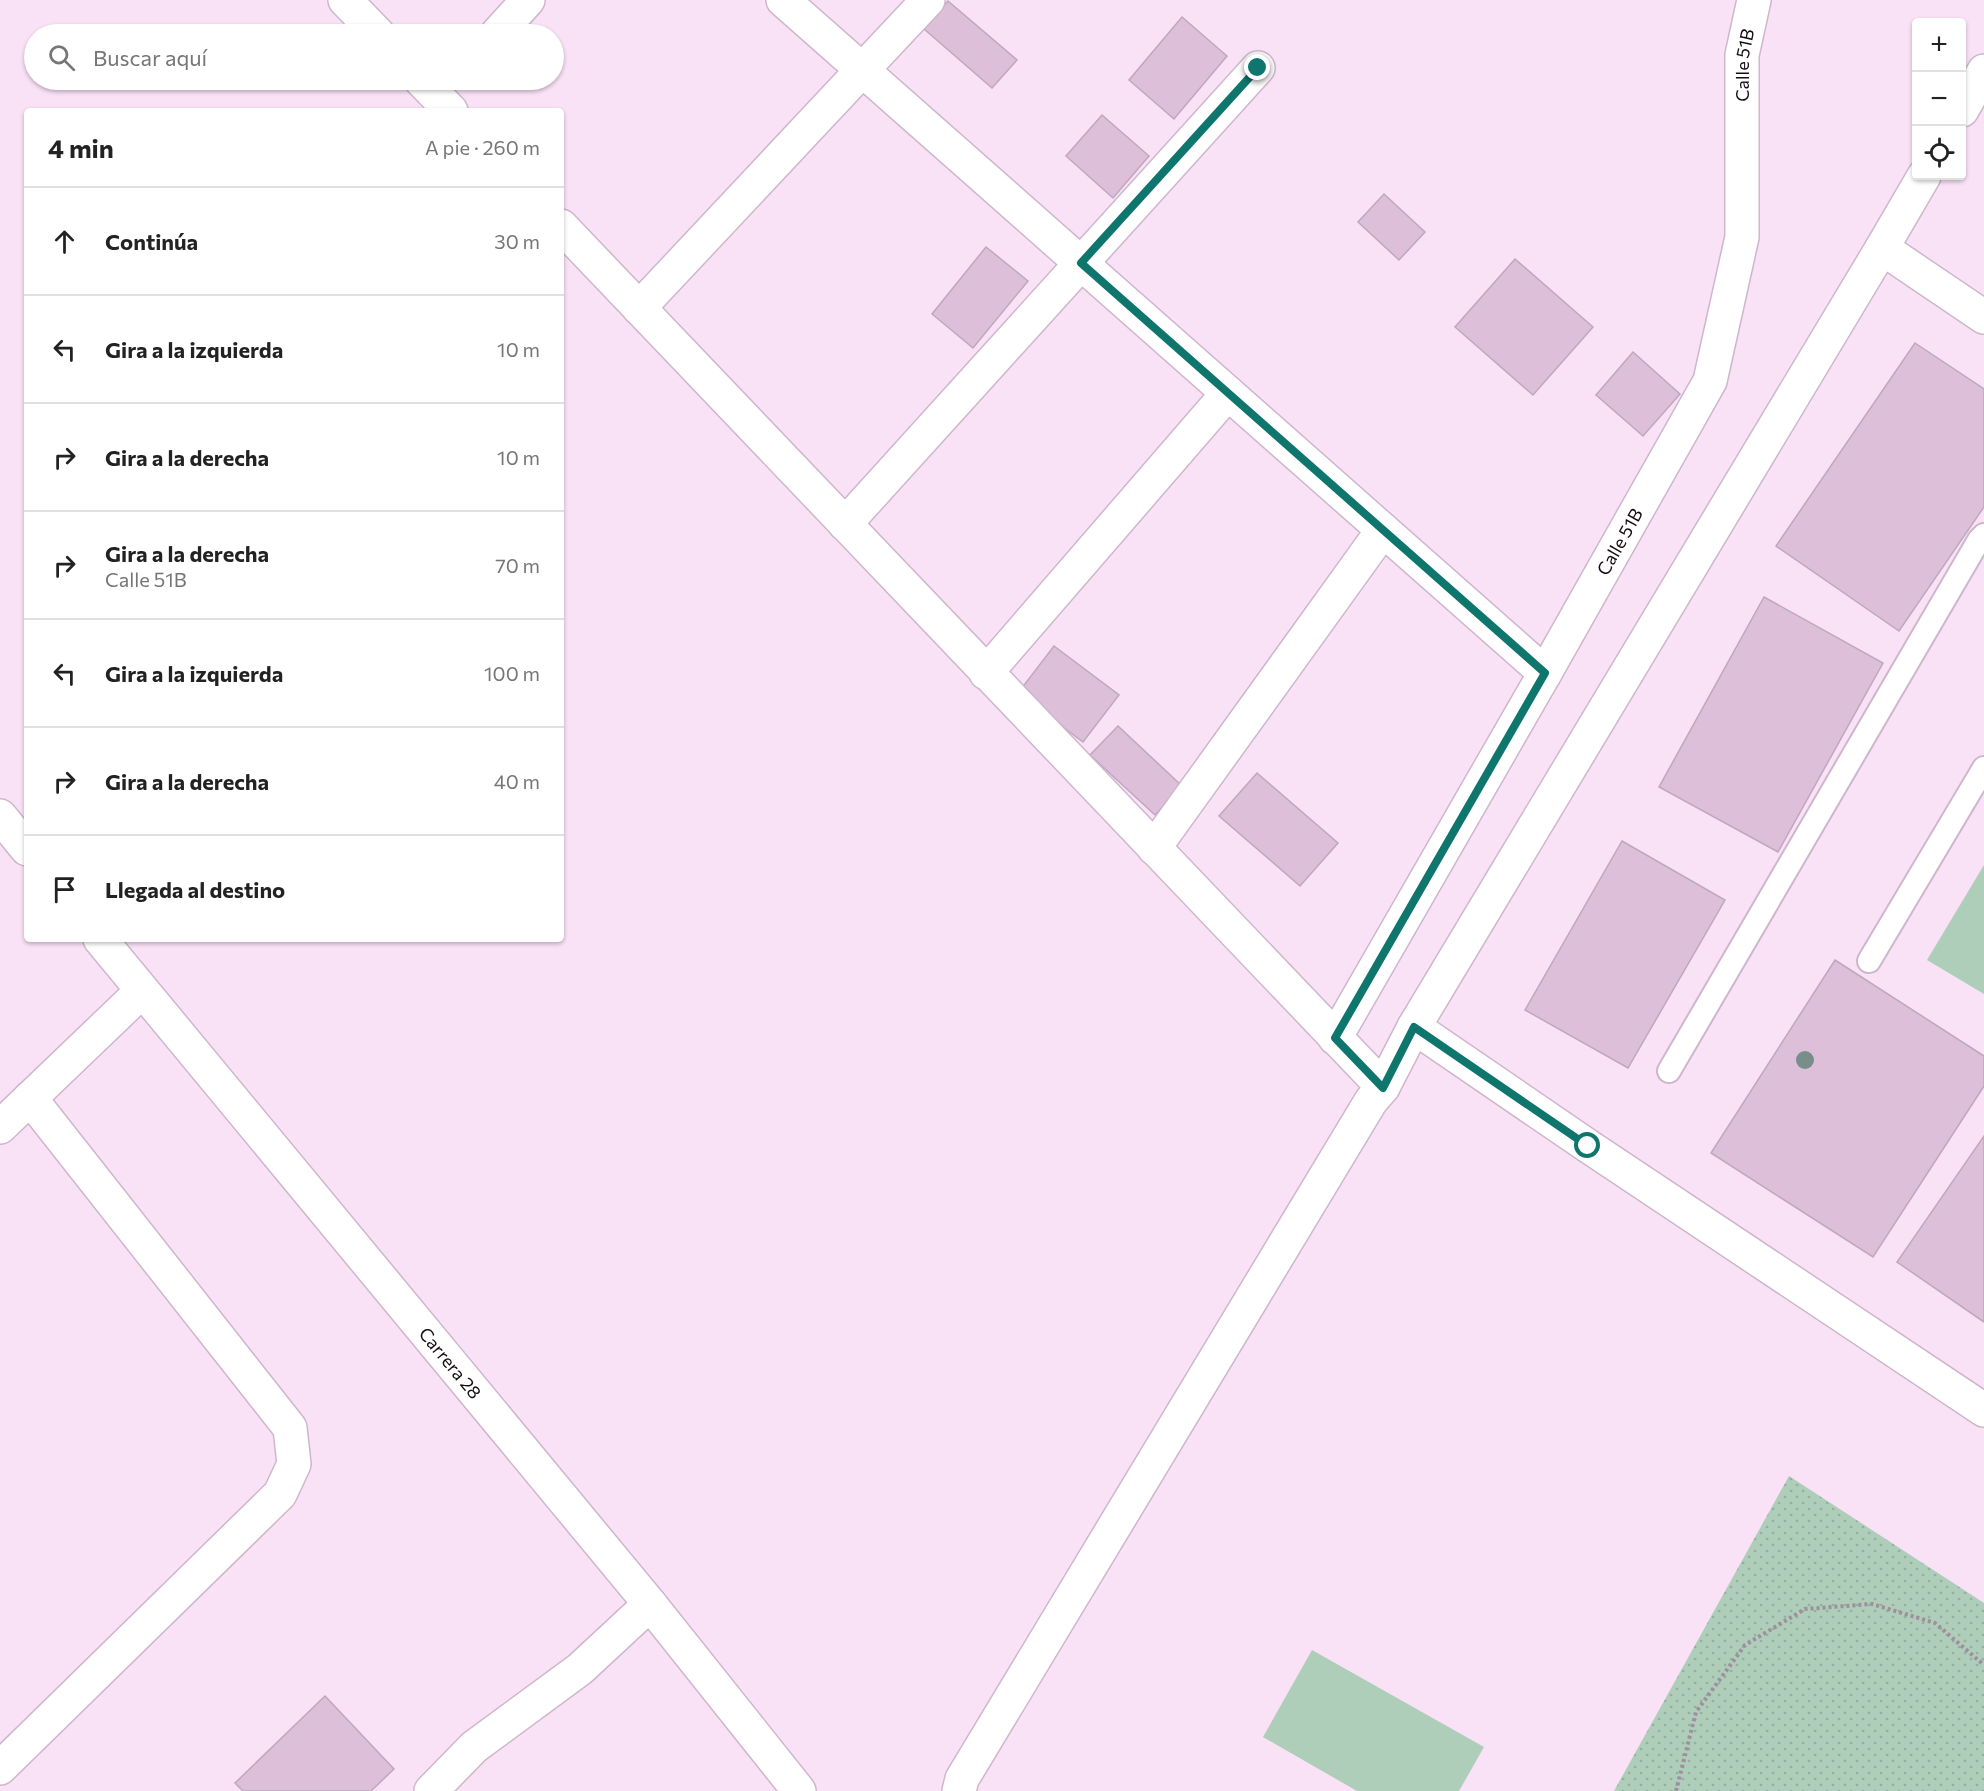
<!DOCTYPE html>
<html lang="es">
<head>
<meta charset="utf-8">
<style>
	:root { --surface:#fff; --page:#f6f6f6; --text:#222; --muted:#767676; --line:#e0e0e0 }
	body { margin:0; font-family:Commissioner,sans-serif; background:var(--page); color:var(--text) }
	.controls { position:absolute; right:18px; top:18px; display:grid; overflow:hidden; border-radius:6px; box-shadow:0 2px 4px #0004 }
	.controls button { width:54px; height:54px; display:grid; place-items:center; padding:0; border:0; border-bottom:2px solid var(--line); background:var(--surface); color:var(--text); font:30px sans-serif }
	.stop { position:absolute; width:18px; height:18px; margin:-14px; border:4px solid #0f766e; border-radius:50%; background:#fff }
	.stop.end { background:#0f766e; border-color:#fff; box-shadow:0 2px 6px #0008 }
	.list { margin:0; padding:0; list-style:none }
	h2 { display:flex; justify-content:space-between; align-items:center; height:78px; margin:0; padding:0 24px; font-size:26px }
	h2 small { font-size:20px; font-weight:400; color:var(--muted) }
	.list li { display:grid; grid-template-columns:39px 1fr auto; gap:18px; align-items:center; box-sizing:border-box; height:108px; padding:0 24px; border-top:2px solid var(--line) }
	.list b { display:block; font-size:22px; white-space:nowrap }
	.list p { margin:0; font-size:20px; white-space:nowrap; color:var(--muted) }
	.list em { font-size:20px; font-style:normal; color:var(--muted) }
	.icon { flex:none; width:33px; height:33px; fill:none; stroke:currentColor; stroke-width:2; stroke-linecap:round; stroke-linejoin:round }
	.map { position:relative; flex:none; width:1984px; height:1791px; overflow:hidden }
	.search { position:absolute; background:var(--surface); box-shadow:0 2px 4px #0004; left:24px; top:24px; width:540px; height:66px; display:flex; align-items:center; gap:15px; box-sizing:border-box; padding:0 21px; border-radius:33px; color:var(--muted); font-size:22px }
	.panel { position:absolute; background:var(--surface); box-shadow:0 2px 4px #0004; left:24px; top:108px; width:540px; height:834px; border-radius:6px }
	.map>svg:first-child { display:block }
</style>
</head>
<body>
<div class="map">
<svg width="1984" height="1791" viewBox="0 0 1984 1791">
	<defs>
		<pattern id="park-dots" width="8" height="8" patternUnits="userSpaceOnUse" patternTransform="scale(1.5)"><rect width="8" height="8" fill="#aeceba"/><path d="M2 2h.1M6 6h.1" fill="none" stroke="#95b09f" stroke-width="1.8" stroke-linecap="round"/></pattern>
	</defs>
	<rect width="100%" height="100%" fill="#f9e1f6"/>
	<!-- grass -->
	<path fill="#aeceba" d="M1984 865V994L1927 960Z
		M1312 1650 1484 1747 1459 1791H1357L1263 1737Z"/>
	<!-- park -->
	<path fill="url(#park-dots)" d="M1789 1476 1984 1603V1791H1614Z"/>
	<!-- building -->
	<path fill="#ddbfda" stroke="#bea8bc" stroke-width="1.5" d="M948 1 1017 60 992 88 924 29Z
		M1182 17 1227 56 1174 119 1129 80Z
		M1102 115 1149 156 1113 198 1066 156Z
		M1384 194 1425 232 1399 260 1358 222Z
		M986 247 1028 281 973 348 932 314Z
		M1515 259 1593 327 1533 395 1455 327Z
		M1915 343 1984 389V507L1899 631 1776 546Z
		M1633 352 1680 394 1643 436 1596 395Z
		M1764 597 1883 663 1778 852 1659 787Z
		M1054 646 1119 695 1083 742 1018 693Z
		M1118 726 1182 786 1155 815 1090 755Z
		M1257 773 1338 843 1300 886 1219 816Z
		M1622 841 1725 900 1628 1068 1525 1010Z
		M1835 960 1984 1056V1086L1873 1257 1711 1153Z
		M1984 1136V1322L1897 1262Z
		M325 1696 394 1769 371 1791H243L235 1783Z"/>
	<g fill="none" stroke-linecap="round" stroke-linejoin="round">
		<!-- lane casing -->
		<g stroke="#ceb7cc" stroke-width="26">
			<path id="lane" d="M1869 961 1984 768
				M1669 1071 1979 540 1984 535"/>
		</g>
		<!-- street casing -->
		<g stroke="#ceb7cc" stroke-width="36">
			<g id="street">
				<path d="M345 0 378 34"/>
				<path d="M783 0 1545 673"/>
				<path d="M497 34 528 0"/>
				<path d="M421 80 451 111"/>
				<path d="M1962 110 1984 71"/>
				<path d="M561 226 1383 1087"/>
				<path d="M1882 248 1984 317"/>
				<path d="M639 308 928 0"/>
				<path d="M845 524 1258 68"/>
				<path d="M986 673 1228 393"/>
				<path d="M0 816 27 849"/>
				<path d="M1154 848 1383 530"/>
				<path id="s1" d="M100 939 650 1604 799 1791"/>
				<path d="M1414 1027 1588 1146 1984 1410"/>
				<path id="s2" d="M1335 1038 1545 673 1710 381 1742 237V55L1754 0"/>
				<path d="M0 1127 142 991"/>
				<path d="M0 1768 280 1494 294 1464 290 1428 30 1098"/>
				<path d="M431 1791 474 1747 580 1669 650 1604"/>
				<path d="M959 1791 962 1779 1371 1101 1383 1087 1414 1027 1882 248 1924 176"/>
			</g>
		</g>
		<!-- path -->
		<path stroke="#9f8e9d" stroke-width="4" stroke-dasharray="3 3" stroke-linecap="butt" d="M1676 1791 1696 1712 1745 1645 1805 1609 1872 1604 1935 1623 1984 1665"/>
		<!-- lane -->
		<use href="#lane" stroke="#fff" stroke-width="22"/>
		<!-- street -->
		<use href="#street" stroke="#fff" stroke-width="33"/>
	</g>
	<!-- trees -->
	<circle fill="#788f89" cx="1805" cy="1060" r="9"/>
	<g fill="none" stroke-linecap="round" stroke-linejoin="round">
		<!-- route -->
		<path stroke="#0f766e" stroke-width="8" d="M1258 68 1081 263 1545 673 1335 1038 1383 1088 1414 1027 1588 1146"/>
	</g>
	<g text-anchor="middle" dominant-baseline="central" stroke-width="4.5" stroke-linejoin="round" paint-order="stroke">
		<!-- street labels -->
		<g font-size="18" fill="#140c13" stroke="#fff">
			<text stroke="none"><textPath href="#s2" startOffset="1076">Calle 51B</textPath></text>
			<text stroke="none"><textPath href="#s2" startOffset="572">Calle 51B</textPath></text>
			<text stroke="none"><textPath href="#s1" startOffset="550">Carrera 28</textPath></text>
		</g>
	</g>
</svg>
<div class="controls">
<button>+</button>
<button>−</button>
<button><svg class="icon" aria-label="locate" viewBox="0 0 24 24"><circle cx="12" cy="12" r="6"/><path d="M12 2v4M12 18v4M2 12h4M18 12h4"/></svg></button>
</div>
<div class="stop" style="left:1588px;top:1146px"></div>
<div class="stop end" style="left:1258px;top:68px"></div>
<div class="search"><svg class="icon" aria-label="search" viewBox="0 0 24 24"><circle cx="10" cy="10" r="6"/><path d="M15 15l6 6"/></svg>Buscar aquí</div>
<section class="panel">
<h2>4 min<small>A pie · 260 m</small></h2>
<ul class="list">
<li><svg class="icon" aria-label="ahead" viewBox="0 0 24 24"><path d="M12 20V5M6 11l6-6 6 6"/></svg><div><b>Continúa</b></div><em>30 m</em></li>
<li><svg class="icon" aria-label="left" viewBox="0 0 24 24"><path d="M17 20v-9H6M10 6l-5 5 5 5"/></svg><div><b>Gira a la izquierda</b></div><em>10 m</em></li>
<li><svg class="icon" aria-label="right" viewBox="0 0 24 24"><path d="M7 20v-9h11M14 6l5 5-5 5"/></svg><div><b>Gira a la derecha</b></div><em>10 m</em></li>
<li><svg class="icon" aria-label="right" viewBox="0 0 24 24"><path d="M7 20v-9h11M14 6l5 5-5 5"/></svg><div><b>Gira a la derecha</b><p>Calle 51B</p></div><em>70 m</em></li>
<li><svg class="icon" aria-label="left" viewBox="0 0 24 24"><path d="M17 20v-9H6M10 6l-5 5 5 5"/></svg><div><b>Gira a la izquierda</b></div><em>100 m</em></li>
<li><svg class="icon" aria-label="right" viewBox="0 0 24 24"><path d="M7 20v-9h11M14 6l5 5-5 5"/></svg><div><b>Gira a la derecha</b></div><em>40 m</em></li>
<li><svg class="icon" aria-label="arrive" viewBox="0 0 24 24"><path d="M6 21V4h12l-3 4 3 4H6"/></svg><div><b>Llegada al destino</b></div></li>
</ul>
</section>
</div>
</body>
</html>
